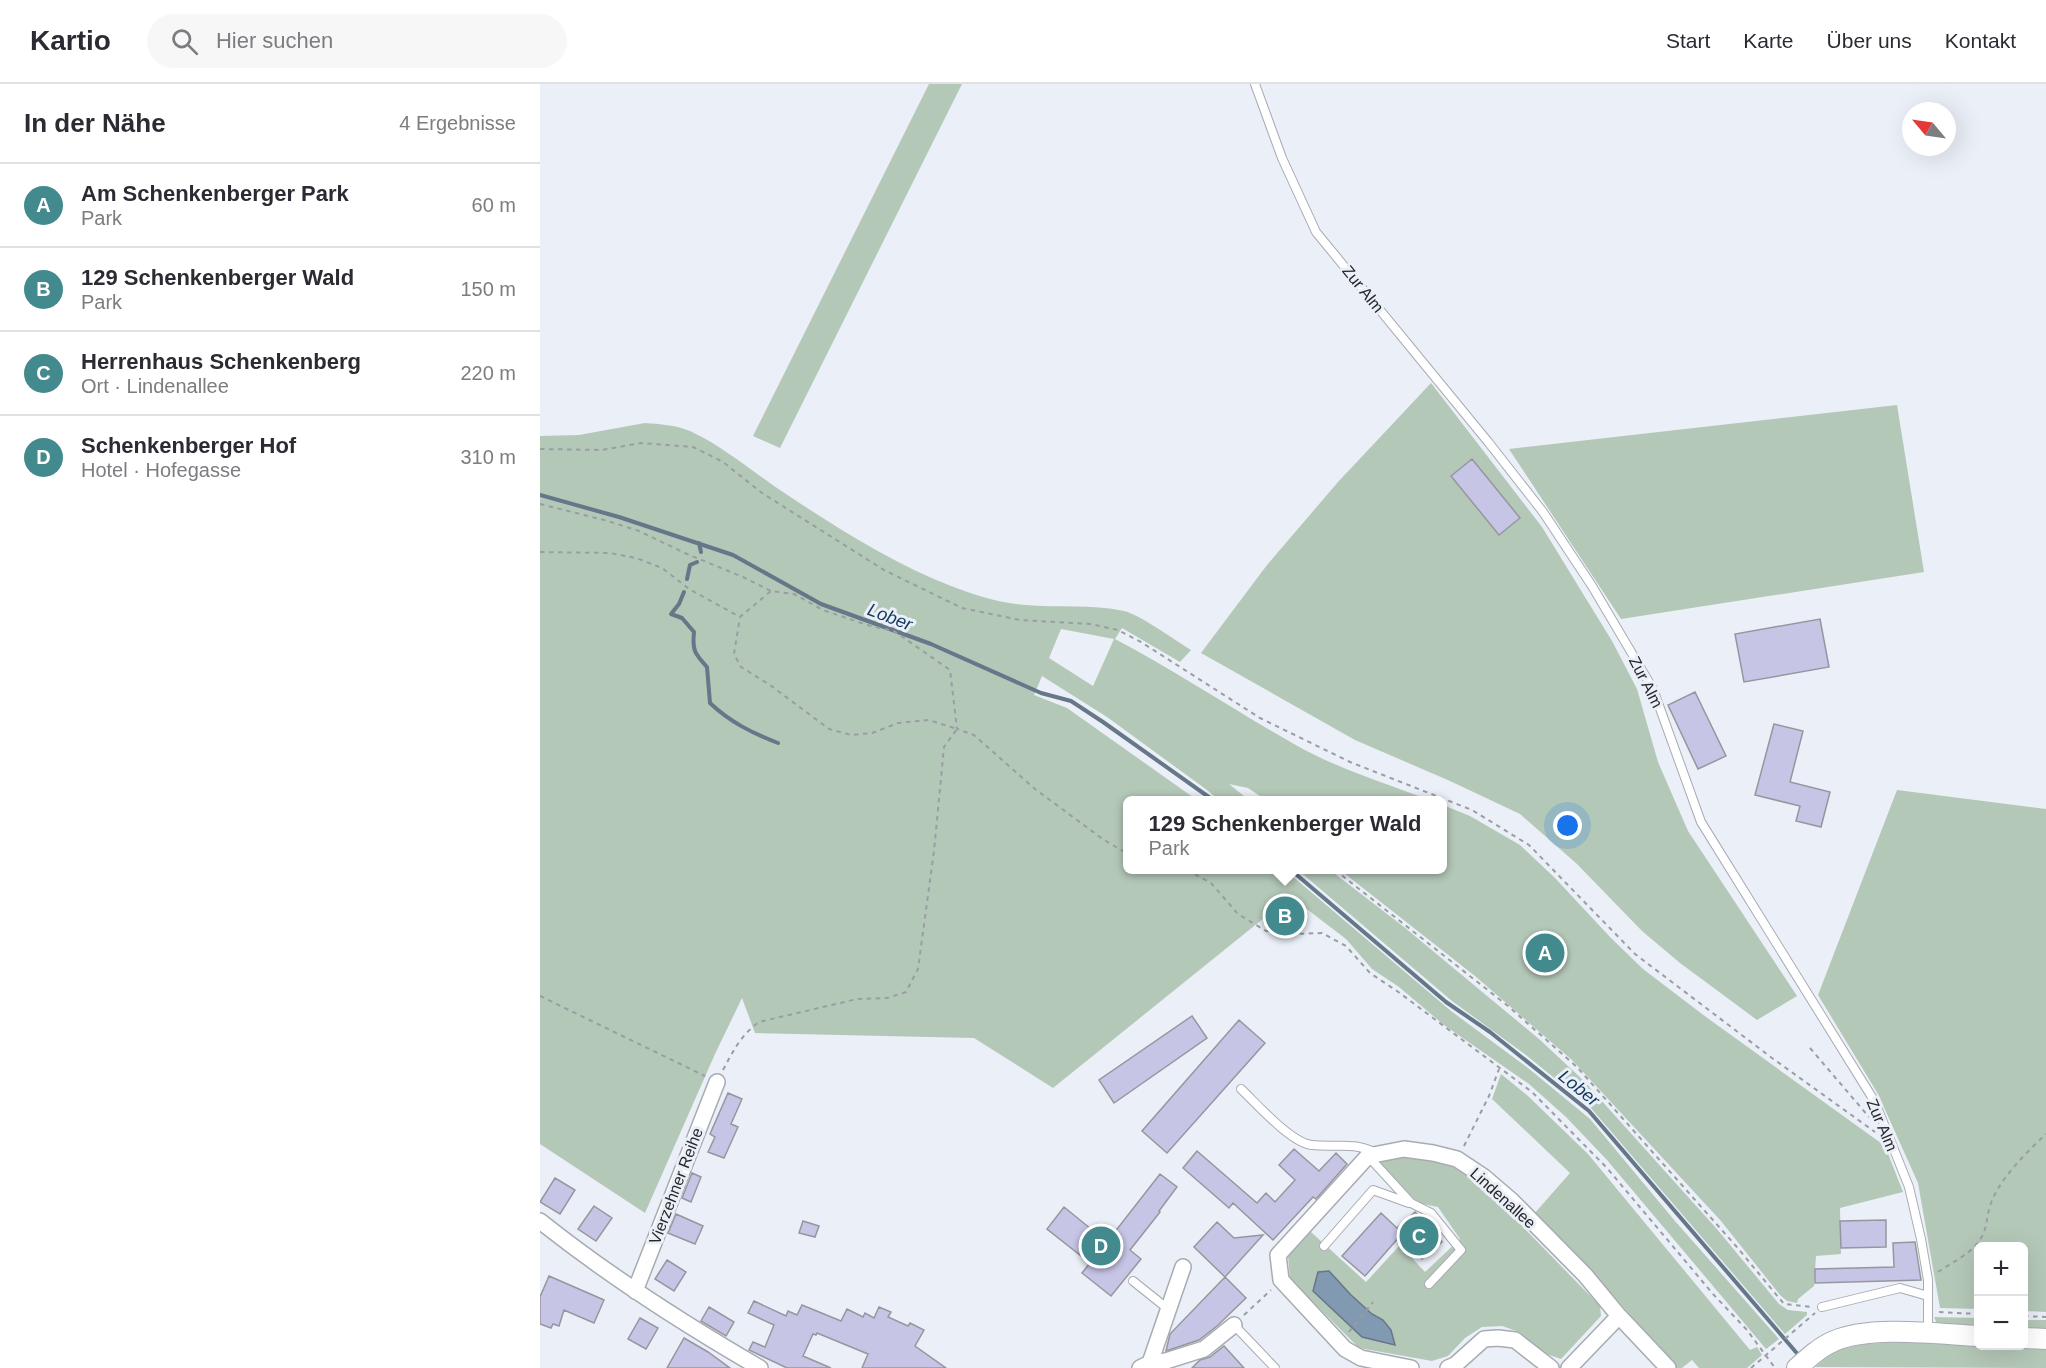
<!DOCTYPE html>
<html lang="de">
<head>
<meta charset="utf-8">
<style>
	:root { --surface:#fff; --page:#f7f7f7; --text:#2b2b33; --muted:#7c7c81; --line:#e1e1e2; --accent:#428a8e }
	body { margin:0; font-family:Helvetica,sans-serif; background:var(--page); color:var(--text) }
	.controls { position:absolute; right:18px; bottom:18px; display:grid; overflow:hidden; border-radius:9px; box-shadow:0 6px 24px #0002 }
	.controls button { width:54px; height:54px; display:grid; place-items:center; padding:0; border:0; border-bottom:2px solid var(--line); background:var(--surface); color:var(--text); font:30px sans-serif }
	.compass { position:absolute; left:1362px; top:18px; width:54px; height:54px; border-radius:50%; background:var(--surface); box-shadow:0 6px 24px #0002; rotate:299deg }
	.you { position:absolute; left:1028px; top:742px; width:21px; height:21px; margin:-15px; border:4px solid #fff; border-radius:50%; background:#1a73e8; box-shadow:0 0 0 9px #1a73e833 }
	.badge { display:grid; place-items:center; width:39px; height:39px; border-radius:50%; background:var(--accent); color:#fff; font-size:20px; font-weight:700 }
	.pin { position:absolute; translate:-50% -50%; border:3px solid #fff; box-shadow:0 2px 6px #0006 }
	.popup { position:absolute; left:583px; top:712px; width:324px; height:78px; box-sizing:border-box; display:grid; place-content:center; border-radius:9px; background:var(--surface); filter:drop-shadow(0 2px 4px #0005); font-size:20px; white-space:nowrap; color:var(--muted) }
	.popup b { font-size:22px; color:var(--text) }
	.popup::after { content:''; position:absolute; left:50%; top:100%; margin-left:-12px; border:12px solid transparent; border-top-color:var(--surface) }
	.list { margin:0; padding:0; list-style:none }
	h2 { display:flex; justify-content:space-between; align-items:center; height:78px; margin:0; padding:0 24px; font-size:26px }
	h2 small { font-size:20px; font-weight:400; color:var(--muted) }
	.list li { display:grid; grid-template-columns:39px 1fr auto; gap:18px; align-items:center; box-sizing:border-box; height:84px; padding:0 24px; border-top:2px solid var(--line) }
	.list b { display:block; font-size:22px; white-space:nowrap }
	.list p { margin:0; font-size:20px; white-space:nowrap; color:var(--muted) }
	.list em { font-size:20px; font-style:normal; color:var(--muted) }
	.icon { flex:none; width:33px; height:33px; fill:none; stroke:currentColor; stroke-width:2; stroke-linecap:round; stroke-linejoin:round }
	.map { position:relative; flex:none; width:1506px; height:1284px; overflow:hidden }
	header { display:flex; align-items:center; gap:36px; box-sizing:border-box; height:84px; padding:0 30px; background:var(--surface); border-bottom:2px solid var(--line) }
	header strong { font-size:28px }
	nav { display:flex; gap:33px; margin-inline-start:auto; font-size:21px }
	.search { width:420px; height:54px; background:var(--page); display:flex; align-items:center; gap:15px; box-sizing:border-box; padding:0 21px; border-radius:33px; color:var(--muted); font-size:22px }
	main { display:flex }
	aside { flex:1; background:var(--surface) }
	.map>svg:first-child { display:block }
</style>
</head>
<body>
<header>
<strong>Kartio</strong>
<div class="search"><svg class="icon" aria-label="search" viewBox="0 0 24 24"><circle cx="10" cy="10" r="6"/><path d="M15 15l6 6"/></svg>Hier suchen</div>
<nav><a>Start</a><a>Karte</a><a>Über uns</a><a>Kontakt</a></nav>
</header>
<main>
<aside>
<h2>In der Nähe<small>4 Ergebnisse</small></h2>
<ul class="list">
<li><span class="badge">A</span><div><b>Am Schenkenberger Park</b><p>Park</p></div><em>60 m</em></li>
<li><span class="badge">B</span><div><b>129 Schenkenberger Wald</b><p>Park</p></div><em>150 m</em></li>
<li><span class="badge">C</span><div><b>Herrenhaus Schenkenberg</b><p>Ort · Lindenallee</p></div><em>220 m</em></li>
<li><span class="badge">D</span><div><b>Schenkenberger Hof</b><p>Hotel · Hofegasse</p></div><em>310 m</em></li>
</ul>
</aside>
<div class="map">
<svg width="1506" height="1284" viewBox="0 0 1506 1284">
	<rect width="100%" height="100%" fill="#ebeff7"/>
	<!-- green -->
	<path fill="#b4c8b8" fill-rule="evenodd" d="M389 0H422L240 364 213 352Z
		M891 299 1002 443 1072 557 1097 605 1118 678 1148 747 1257 912 1217 936 1140 879 1102 847 1037 780 980 730 910 697 815 656 661 569 727 481 798 398Z
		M1357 321 1384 488 1081 535 969 365Z
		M105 339C120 340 135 341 150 347 185 363 219 393 252 414 302 447 355 480 411 502 435 511 459 519 485 521 518 524 551 520 584 527 599 530 636 557 651 566L640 578 582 544 575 555C636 587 694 626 754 660 796 684 844 699 890 716H726L708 704 689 700 709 716H679L667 706 567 633 502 592 494 611 527 624 657 716H588V786H745L911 927 988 984 1050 1035 1135 1137 1239 1255 1226 1265 1067 1076 1026 1033 989 1000 904 941 859 903 832 885 806 855 751 813 741 821 765 826 767 830 765 834 748 844 725 837 724 834 513 1004 434 954 215 949 202 914 175 970 105 1129 0 1060V352L39 351ZM521 545 574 555 553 602 509 574Z
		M1357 706 1506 725V1228L1484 1227V1162H1438V1225L1400 1224 1378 1099 1338 1010 1278 911Z
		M903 721 930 732 980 761 1015 794 1071 854 1103 885 1166 933 1345 1062 1363 1108 1300 1124 1301 1170 1276 1172 1274 1202 1258 1215 1257 1219 1247 1217 1240 1211 1181 1137 1032 976 935 892 800 786H903Z
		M758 786H790L864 843 999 955 1043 996 1176 1144 1239 1220 1248 1226 1267 1228V1231L1245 1250 1050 1023 986 971 912 917Z
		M961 990 988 1012 1048 1070 1210 1266 1217 1263 1222 1271 1207 1284H1159L1152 1276 1142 1284H1136L1053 1188 994 1130 1030 1089 952 1015Z
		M864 1070 892 1075 915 1082 942 1101 1060 1222 1061 1232 1021 1275 1006 1270 979 1248 962 1242 942 1243 925 1254 908 1272 892 1277 819 1264 750 1195 748 1172 771 1148 826 1198 860 1161 885 1188 920 1155 898 1123 883 1120 874 1115 837 1076Z
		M1394 1233 1438 1234V1245L1398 1242Z
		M1484 1236H1506V1247L1484 1246Z
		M1359 1258 1506 1263V1284L1275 1283 1293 1267 1325 1260Z"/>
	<!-- water -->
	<path fill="#8199b1" stroke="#657788" stroke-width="1.5" d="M789 1187 811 1211 832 1230 843 1236 851 1246 855 1261 822 1253 773 1207 778 1188Z"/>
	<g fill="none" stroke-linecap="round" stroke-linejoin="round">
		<!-- stream -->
		<path stroke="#657788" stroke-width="4" d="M0 411 79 433 193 471 281 520 391 560 501 609 531 617 563 638 673 716
			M159 459 161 468
			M147 495 150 481 157 478
			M144 508 139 520 131 530 142 534 154 548C152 567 155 570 167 583L170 619C190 638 212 649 238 659
			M751 786 906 918 950 948 1049 1027 1261 1274"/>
	</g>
	<!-- building -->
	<path fill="#c7c5e6" stroke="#96969e" stroke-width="1.5" d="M932 375 980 434 959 451 911 392Z
		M1280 535 1289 583 1204 598 1195 550Z
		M1155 608 1186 672 1158 685 1128 621Z
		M1234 640 1263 647 1250 698 1290 708 1281 743 1256 737 1260 722 1215 711Z
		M652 932 667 954 574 1019 559 996Z
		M699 936 725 959 627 1069 602 1047Z
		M188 1009 202 1015 191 1040 198 1043 184 1074 168 1068 175 1053 170 1050Z
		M754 1065 779 1087 796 1069 807 1080 776 1115 773 1113 733 1156 693 1119 689 1124 643 1084 657 1067 717 1119 726 1109 735 1118 755 1096 739 1081Z
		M152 1089 161 1093 151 1118 142 1114Z
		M620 1090 637 1103 619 1127 620 1128 590 1166 601 1175 571 1212 542 1189 550 1179 507 1145 524 1123 567 1158Z
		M15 1094 35 1106 20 1130 0 1118Z
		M54 1122 72 1134 56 1157 38 1145Z
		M875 1128 902 1158 882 1175 861 1151 825 1192 802 1172 841 1129 857 1144Z
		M136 1130 163 1142 155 1160 128 1149Z
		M1346 1136V1163L1301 1164 1300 1137Z
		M263 1137 279 1142 275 1153 259 1149Z
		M677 1138 694 1154 723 1151 685 1193 654 1163Z
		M1375 1158 1381 1196 1275 1199V1185L1354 1183 1353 1159Z
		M127 1176 146 1188 134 1207 115 1195Z
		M9 1192 64 1216 54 1239 24 1226 19 1242 13 1240 11 1244 0 1240V1213Z
		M685 1193 706 1214 677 1242 659 1256 626 1267 630 1250Z
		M214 1217 246 1232 248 1227 257 1231 262 1221 301 1237 307 1225 323 1233 325 1229 334 1234 339 1223 351 1228 348 1233 368 1242 370 1239 384 1246 375 1262 406 1284H322L328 1270 277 1249 276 1251 273 1250 263 1272 291 1284H247L209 1266 213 1258 225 1263 234 1241 208 1229Z
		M169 1223 194 1238 186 1252 161 1237Z
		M100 1234 118 1244 106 1265 88 1255Z
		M144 1254 168 1268 190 1284H127Z
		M684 1262 704 1284H652L660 1276 670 1273Z"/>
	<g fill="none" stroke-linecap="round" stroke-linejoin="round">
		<!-- service casing -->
		<g stroke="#a7abb2" stroke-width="10">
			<path id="service" d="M715 0 742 74 776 148 949 359 1003 428 1052 502 1113 605 1161 738 1335 1018 1369 1103 1381 1155 1388 1196V1248
				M701 1005C717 1020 751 1059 772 1061 798 1064 811 1057 836 1069
				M828 1072 871 1119 891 1129 921 1166 889 1200
				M784 1162 833 1106 869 1119
				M593 1197 628 1225
				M1282 1223 1360 1204 1388 1212
				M694 1241 735 1284"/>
		</g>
		<!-- minor casing -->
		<g stroke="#a7abb2" stroke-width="18">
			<path id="minor" d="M0 1137C69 1192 144 1240 220 1284
				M95 1207 177 998
				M610 1279 626 1277 664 1265 694 1241
				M600 1284 610 1279 643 1183
				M871 1284 821 1274 805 1265 741 1196 738 1171 828 1072 864 1065 893 1069 917 1075 944 1093 972 1117 1045 1191 1079 1232 1128 1284
				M908 1284 915 1281 944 1255 958 1254 975 1256 1011 1284
				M1029 1284 1079 1232"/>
		</g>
		<!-- tertiary casing -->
		<g stroke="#a7abb2" stroke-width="22">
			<path id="tertiary" d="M1484 1254 1506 1255
				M1257 1284C1268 1274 1280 1263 1294 1257 1331 1241 1399 1250 1438 1252"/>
		</g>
		<!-- path -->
		<path stroke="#9a9da2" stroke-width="2" stroke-dasharray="4.5 4.5" stroke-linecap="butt" d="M0 365 62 366 101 359 153 363 183 378 222 409 344 486 422 524 480 536 551 540 578 546 601 558 720 634 810 678 932 726 989 761 1095 870 1232 974 1335 1048
			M0 420 68 437 99 447 147 470 203 493 231 507
			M0 468 70 469 96 474 122 484 149 505 200 533 231 507 254 510 283 526 327 541 354 547 410 586 417 645 434 651 495 705 564 756 588 770
			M647 786 671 799 698 830 726 847 756 850 782 849 806 862 830 889 857 907 992 1008 1067 1084 1173 1210 1207 1246 1235 1284
			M795 786 968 922 1037 983 1196 1162 1244 1220 1273 1223
			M0 912 165 992
			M1270 964 1329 1033
			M183 986C193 967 201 951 219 938L317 915 347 914 366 908 378 885 394 767 404 663 417 645 389 636 358 639 332 649 311 651 289 645 230 601 201 583 194 570 200 533
			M924 1062 949 1012 959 985
			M1398 1188C1411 1179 1425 1173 1436 1161 1449 1146 1445 1135 1451 1119 1461 1093 1486 1069 1506 1050
			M1399 1228 1438 1230
			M704 1231 731 1206
			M1484 1232 1506 1233
			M809 1248 833 1218
			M1211 1284 1275 1229"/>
		<!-- service -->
		<use href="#service" stroke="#fff" stroke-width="8"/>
		<!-- minor -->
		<use href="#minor" stroke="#fff" stroke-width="15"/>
		<!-- tertiary -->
		<use href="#tertiary" stroke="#fff" stroke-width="20"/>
	</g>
	<g text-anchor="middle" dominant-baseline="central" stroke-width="6" stroke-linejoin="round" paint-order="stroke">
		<!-- street labels -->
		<g font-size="16" fill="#252729" stroke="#ebeff7">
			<text transform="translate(823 205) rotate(51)">Zur Alm</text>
			<text transform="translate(1106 598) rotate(63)">Zur Alm</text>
			<text transform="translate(1342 1041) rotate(67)">Zur Alm</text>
			<text transform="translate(136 1102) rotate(-69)">Vierzehner Reihe</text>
			<text transform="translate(963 1114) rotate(42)">Lindenallee</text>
		</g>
		<!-- water labels -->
		<g font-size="18" font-style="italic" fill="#12385b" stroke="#ebeff7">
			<text transform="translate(350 533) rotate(21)">Lober</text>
			<text transform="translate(1039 1004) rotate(39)">Lober</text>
		</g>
	</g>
</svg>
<div class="controls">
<button>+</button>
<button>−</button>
</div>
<svg class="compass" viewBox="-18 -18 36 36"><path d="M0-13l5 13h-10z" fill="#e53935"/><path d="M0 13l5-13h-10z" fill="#7c7c81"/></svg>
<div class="you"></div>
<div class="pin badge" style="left:1005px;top:869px">A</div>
<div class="pin badge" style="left:745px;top:832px">B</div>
<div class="popup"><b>129 Schenkenberger Wald</b>Park</div>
<div class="pin badge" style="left:879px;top:1152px">C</div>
<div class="pin badge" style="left:561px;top:1162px">D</div>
</div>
</main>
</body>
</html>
